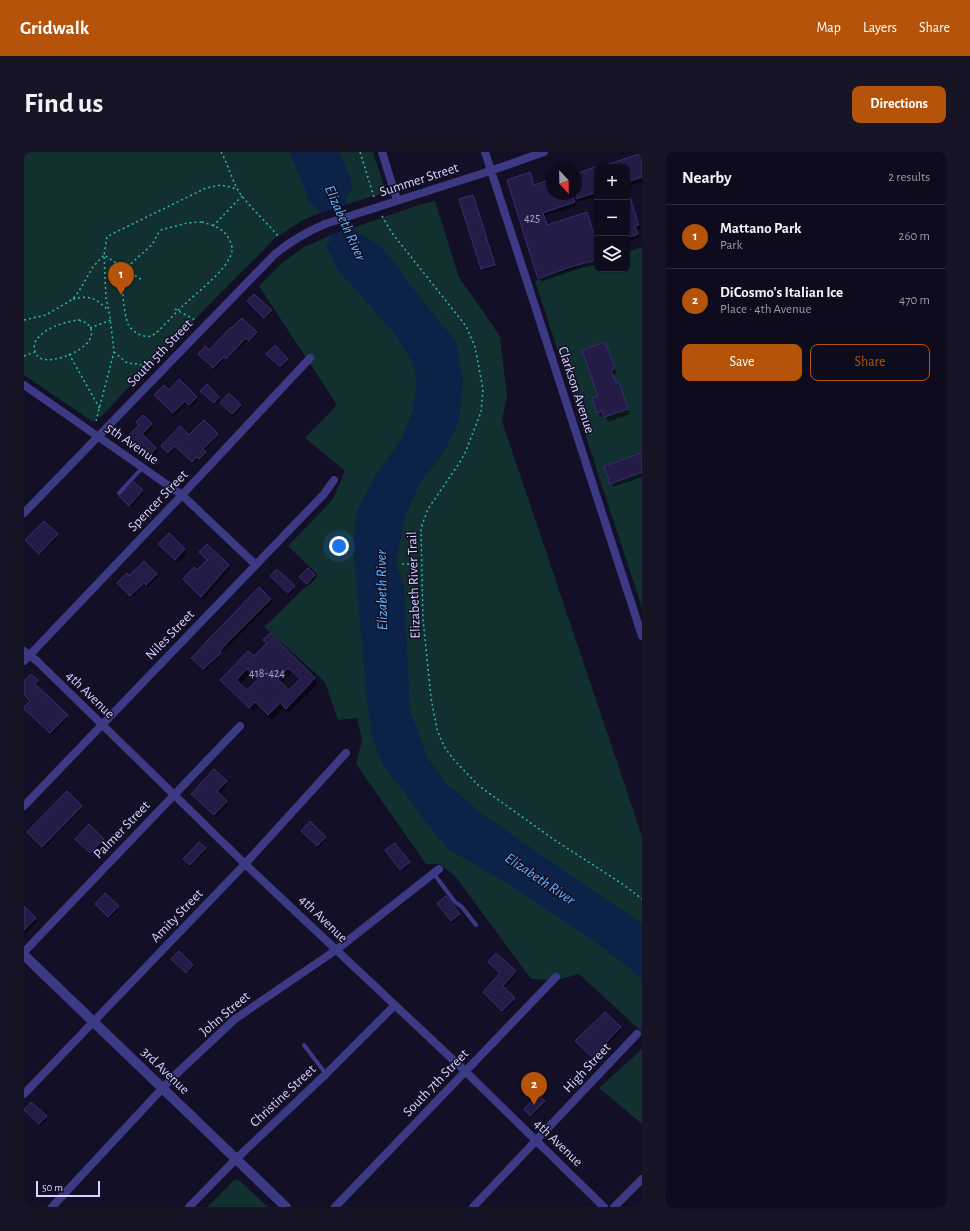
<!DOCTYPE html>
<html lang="en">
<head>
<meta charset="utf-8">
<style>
	:root { --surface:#0e0b1c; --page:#171425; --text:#f1f3f6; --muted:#9b9ba3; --line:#2e2b3b; --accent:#b45309 }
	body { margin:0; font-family:"Alegreya Sans",sans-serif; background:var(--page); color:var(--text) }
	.controls { position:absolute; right:12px; top:12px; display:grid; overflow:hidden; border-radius:8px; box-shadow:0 1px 3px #0004 }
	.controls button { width:36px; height:36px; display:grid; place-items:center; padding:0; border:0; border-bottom:1px solid var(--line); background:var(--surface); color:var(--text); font:20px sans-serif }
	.compass { position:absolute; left:522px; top:12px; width:36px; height:36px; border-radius:50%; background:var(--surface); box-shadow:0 1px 3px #0004; rotate:158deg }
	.scale { position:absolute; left:12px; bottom:10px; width:64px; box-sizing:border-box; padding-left:4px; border:2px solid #d9d4ff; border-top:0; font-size:11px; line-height:14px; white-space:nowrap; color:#d9d4ff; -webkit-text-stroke:3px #130f26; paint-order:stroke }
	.you { position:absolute; left:315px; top:394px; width:14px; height:14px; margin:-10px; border:3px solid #fff; border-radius:50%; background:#1a73e8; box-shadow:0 0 0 6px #1a73e833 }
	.badge { display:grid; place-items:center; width:26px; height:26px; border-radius:50%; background:var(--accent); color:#fff; font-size:13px; font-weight:700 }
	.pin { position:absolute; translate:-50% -33px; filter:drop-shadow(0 1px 2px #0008) }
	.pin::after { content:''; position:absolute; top:21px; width:14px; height:12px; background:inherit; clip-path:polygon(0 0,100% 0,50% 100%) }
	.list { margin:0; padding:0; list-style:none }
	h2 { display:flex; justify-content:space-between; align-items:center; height:52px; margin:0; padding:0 16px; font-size:17px }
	h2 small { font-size:13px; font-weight:400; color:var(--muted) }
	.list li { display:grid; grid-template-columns:26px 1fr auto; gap:12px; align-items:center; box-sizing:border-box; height:64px; padding:0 16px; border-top:1px solid var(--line) }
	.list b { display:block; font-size:15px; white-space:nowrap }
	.list p { margin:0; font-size:13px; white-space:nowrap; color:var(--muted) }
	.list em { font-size:13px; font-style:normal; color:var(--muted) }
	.actions { display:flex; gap:8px; padding:12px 16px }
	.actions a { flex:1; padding:9px 0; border:1px solid var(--accent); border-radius:8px; text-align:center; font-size:14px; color:var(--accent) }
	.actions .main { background:var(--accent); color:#fff }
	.icon { flex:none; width:22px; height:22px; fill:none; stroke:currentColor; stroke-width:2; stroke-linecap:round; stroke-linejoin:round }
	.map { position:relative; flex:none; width:618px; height:1055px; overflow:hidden; border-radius:8px }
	header { display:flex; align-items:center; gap:24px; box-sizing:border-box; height:56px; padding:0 20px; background:var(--accent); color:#fff }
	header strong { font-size:19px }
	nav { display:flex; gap:22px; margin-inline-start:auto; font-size:14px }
	.intro { display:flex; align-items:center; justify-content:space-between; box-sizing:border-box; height:96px; padding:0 24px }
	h1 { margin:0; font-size:28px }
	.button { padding:10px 18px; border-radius:8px; background:var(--accent); color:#fff; font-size:14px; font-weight:700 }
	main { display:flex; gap:24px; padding:0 24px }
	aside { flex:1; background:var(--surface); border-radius:8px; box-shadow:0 1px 3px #0004 }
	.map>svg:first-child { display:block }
</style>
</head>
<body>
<header>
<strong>Gridwalk</strong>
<nav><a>Map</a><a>Layers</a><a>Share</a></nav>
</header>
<div class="intro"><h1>Find us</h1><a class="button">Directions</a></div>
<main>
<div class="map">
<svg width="618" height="1055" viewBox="0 0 618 1055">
	<rect width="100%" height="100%" fill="#130f26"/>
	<!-- green -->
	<path fill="#12302f" d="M0 0H349L362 40 296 61 277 69 250 87 119 220 77 265 72 266 69 270 0 223Z
		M411 49 435 125 476 184 483 244 478 269 618 684V880L555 822 534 828 507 827 431 724 416 712H402L332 612 338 588 333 566 314 568 301 530 240 475 294 423 264 394 309 347 321 319 281 286 313 253 235 134 258 111 280 95 305 84 398 52Z
		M618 95V456L511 129 573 109V117H603V100Z
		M618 897V972L575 936Z
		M210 1028H215L244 1055H184Z"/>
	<!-- water -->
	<path fill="#0c2248" d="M265 0H315L327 27 328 36 322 49 330 77 358 95 401 152 432 189 439 227 435 270 420 300 395 333 381 365 372 411 380 434 386 558 403 605 424 633 458 662 618 772V826L570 789 483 731 424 697 406 676 379 638 360 615 349 588 344 559 329 391 333 359 351 325 378 286 389 258 393 227 388 210 370 181 314 118 302 94 307 88 305 84 294 56 285 52 282 39Z"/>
	<!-- pier -->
	<path fill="#130f26" d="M324 52 331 74 305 83 297 61Z"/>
	<!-- shadow -->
	<path fill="#0007" fill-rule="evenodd" d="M618 0V30L603 35V15H575L614 3V1Z
		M573 16V44L551 51 552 54 520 64 523 74 562 61 573 91V112L548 119 517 130 515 126 508 25 510 34 528 28V42H552V23Z
		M450 47 472 115 460 119 436 48Z
		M603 49 608 52 610 55 617 77 613 78 615 86 603 90Z
		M224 150 247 159 248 161 242 167Z
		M232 181 233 183 226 190 224 188 203 208 201 206 191 218 176 204 185 199Z
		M581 191 593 222 589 223 592 232 594 231 597 236 606 262 584 270 581 264 577 265 574 260Z
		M245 205 263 207 265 210 257 217Z
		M183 233 196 247 192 252 178 241Z
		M145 239 172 245 174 249 167 255 163 251 151 264 131 243Z
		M199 253H216L218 256 210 264Z
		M113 270 127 272 129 276 120 285 134 300 126 308 105 285 115 273Z
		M193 282 194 284 180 299 182 302 176 308 175 306 170 311 152 295 146 302 139 296 165 284Z
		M618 302V325L589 335 587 331Z
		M110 331 120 341 107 355 96 345Z
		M20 371 34 385 17 403 4 391Z
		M145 383 161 398 163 402 154 411 138 396 136 392Z
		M183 393 206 417 180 447 160 427 173 420 184 409 176 400Z
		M120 410 134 425 124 435 121 432 108 446 94 431 105 425Z
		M284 418 292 426 285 434 278 427Z
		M247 424 270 435 271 437 265 443Z
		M246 447 248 450 198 501V499L178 517 169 508 168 506Z
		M246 483 291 527 294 532 265 561 259 556 248 568 234 555 229 560 200 533 197 528 230 506 243 492 241 488ZM268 520 276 528 265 539 257 531ZM226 521 234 529 223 540 216 532Z
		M197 502 198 503 181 519 180 518Z
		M7 523 15 531 12 534 44 566 28 583 2 559 7 549 0 543V530Z
		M202 630 204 633 195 643 204 653 192 666 169 642Z
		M57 654 58 656 20 697 4 680Z
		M278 679 301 685 302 687 294 696Z
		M52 687H79L80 690 67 703Z
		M371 692 386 713 378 719 364 700Z
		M181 697 182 699 167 715 162 710 160 707Z
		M422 746 437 765 429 771 416 753Z
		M0 754 13 769 0 783Z
		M73 754H94L95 757 86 766Z
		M472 803 493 822 480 836 491 849 480 860 461 842 477 822 466 810Z
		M149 807 168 814 170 816 163 822Z
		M596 876 597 878 575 902 576 904 571 909 552 889Z
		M520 950 521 952 508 965 502 960Z
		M1 958 22 965 23 967 17 974Z"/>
	<!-- building -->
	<path fill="#241b47" stroke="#3b2d73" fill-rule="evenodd" d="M618 1V25L603 30V15H579V14Z
		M573 14V40L552 47V22Z
		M506 20 510 33 528 27V42H548L551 50 519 61 523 73 563 60 573 91V108L546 115 514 127 483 28Z
		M603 39H604L615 73 611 74 614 82 603 86Z
		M449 43 471 113 457 117 435 47Z
		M230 142 248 158 240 166 223 149Z
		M218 166 233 180 225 189 222 186 202 207 200 205 189 216 174 202 181 194 185 198 207 175 208 176Z
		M581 190 591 216 587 218 592 231 595 230 604 257 580 265 578 259 573 261 568 246 574 244 558 198Z
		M251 193 264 207 256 215 242 202Z
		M155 227 173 245 165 253 161 249 149 261 130 243 140 233 145 238Z
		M183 232 195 245 190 251 176 239Z
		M205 241 217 253 208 262 196 251Z
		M119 263 128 272 118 282 132 296 124 305 103 285 115 273 112 270Z
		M180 268 194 282 179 297 182 300 175 307 173 305 168 310 151 294 144 301 137 294 156 274 165 283Z
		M618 301V320L586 332 580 314Z
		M110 330 119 338 105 354 95 344Z
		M20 369 34 382 15 402 1 388Z
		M145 381 161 397 151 408 134 392Z
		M183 392 205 413 177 445 159 427 170 415 173 418 183 408 175 400Z
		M120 409 133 422 122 433 120 431 106 444 93 431 103 421 105 424Z
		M284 416 291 423 283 432 275 425Z
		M253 417 271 434 264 441 246 424Z
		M235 435 247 447 205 489 196 499 197 501 179 517 167 506Z
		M246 481 291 526 262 557 256 551 244 563 231 550 225 556 196 528 224 499 230 504 243 491 239 488ZM264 516 276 527 265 538 254 527ZM223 517 234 527 223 538 212 528Z
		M7 522 14 528 11 532 44 563 26 581 0 557V555L6 549 0 543V529Z
		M190 617 203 629 193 639 203 649 190 663 167 642Z
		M43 639 58 654 18 695 3 680Z
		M286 669 302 685 293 694 277 679Z
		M65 672 80 687 66 701 51 687Z
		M175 690 182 696 166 713 159 707Z
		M371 691 386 710 376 718 361 698Z
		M81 741 95 754 84 765 71 752Z
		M422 744 436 762 427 769 413 751Z
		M0 754 12 766 0 778Z
		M155 799 169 813 162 821 147 807Z
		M472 801 492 819 479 834 491 846 478 859 459 840 476 821 464 810Z
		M581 860 597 875 574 899 576 901 570 907 551 889Z
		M514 943 521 949 506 964 500 957Z
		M7 950 23 964 15 972 0 958Z"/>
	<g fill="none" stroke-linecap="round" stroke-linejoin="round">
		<!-- path -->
		<path stroke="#2fb8b0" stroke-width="1.5" stroke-dasharray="2 3" stroke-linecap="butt" d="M197 0C205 14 208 30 217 43 229 58 243 71 255 85
			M336 0 350 45
			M358 64 368 81 442 174 451 195 459 237 457 260 441 301 436 310 404 357 397 376 399 467 407 546 413 577 417 587 421 596 431 609 455 634 529 687 600 733 618 747
			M178 70C185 72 195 75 200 80 204 84 209 93 208 99 205 117 173 140 160 153 152 159 135 181 127 184 119 186 108 180 104 172 100 163 96 128 101 119 105 111 123 99 129 91 132 86 133 82 137 78L163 71Z
			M189 74 218 44
			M49 147C67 143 71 146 84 158
			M151 157 173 169
			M0 168 22 163 49 147 55 139 69 115 80 103 118 128
			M55 168C61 170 64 171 67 177 72 193 43 206 30 207 26 208 22 208 18 207 10 204 8 193 13 187 23 175 40 170 55 168Z
			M66 176 87 168
			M90 200 103 211 113 212 128 215
			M45 202 76 257
			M0 204 11 200
			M72 269 90 200 86 165 82 146 80 103 83 85 90 81 182 36 197 33 214 37
			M378 412 397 413"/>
		<!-- service -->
		<path stroke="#3d3a85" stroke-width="4" d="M95 341 119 315
			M410 722 431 750 438 755 452 773
			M280 893 302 922"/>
		<!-- minor -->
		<path stroke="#3d3a85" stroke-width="8" d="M358 0 373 48
			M461 0 618 484
			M0 233 158 343 231 412
			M0 361 251 102C267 89 282 80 301 72L466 19 520 0
			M0 499 14 510 221 712 442 920 580 1055
			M0 509 158 343 286 206
			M0 654 300 342 310 328
			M0 800 216 574
			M0 942 221 712 322 601
			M28 1055 148 926 211 867 312 798 415 717
			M165 1055 212 1007 302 922 371 853
			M311 1055 532 825
			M449 1055 613 882
			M590 1055 618 1027"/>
		<!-- tertiary -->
		<path stroke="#3d3a85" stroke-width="10" d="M0 803 262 1055"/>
	</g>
	<g text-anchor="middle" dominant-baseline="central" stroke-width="3" stroke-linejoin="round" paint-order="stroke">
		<!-- number labels -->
		<g font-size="12" fill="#aca6d1">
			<text x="508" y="66">425</text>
			<text x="243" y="521">418-424</text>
		</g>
		<!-- street labels -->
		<g font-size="14" fill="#d9d4ff" stroke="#130f26">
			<text transform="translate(395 28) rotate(-18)">Summer Street</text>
			<text transform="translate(136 201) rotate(-46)">South 5th Street</text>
			<text transform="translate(552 238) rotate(72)">Clarkson Avenue</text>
			<text transform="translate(108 292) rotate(35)">5th Avenue</text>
			<text transform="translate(134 349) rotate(-46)">Spencer Street</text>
			<text transform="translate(390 433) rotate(-92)">Elizabeth River Trail</text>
			<text transform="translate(146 483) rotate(-46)">Niles Street</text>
			<text transform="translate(66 543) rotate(44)">4th Avenue</text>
			<text transform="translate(98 678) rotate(-46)">Palmer Street</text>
			<text transform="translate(153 764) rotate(-46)">Amity Street</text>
			<text transform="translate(299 767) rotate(44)">4th Avenue</text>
			<text transform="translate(201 862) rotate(-40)">John Street</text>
			<text transform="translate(563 916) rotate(-47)">High Street</text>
			<text transform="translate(141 919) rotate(44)">3rd Avenue</text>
			<text transform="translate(412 931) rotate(-46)">South 7th Street</text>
			<text transform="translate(259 944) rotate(-43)">Christine Street</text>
			<text transform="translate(534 991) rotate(44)">4th Avenue</text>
		</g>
		<!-- water labels -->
		<g font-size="15" font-style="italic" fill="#62b6ff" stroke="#130f26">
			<text transform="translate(321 71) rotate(66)">Elizabeth River</text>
			<text transform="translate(358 438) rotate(-91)">Elizabeth River</text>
			<text transform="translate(516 727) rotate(34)">Elizabeth River</text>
		</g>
	</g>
</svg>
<div class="controls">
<button>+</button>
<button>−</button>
<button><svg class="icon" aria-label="layers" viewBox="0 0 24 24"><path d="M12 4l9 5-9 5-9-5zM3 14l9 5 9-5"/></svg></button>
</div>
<svg class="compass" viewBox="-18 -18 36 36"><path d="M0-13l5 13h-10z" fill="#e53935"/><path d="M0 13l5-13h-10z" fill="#9b9ba3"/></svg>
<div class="scale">50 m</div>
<div class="you"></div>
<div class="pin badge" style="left:97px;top:143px">1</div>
<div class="pin badge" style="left:510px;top:953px">2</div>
</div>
<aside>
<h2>Nearby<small>2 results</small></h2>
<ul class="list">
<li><span class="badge">1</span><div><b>Mattano Park</b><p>Park</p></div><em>260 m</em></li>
<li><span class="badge">2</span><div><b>DiCosmo's Italian Ice</b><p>Place · 4th Avenue</p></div><em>470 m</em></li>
</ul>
<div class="actions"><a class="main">Save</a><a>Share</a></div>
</aside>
</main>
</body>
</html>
